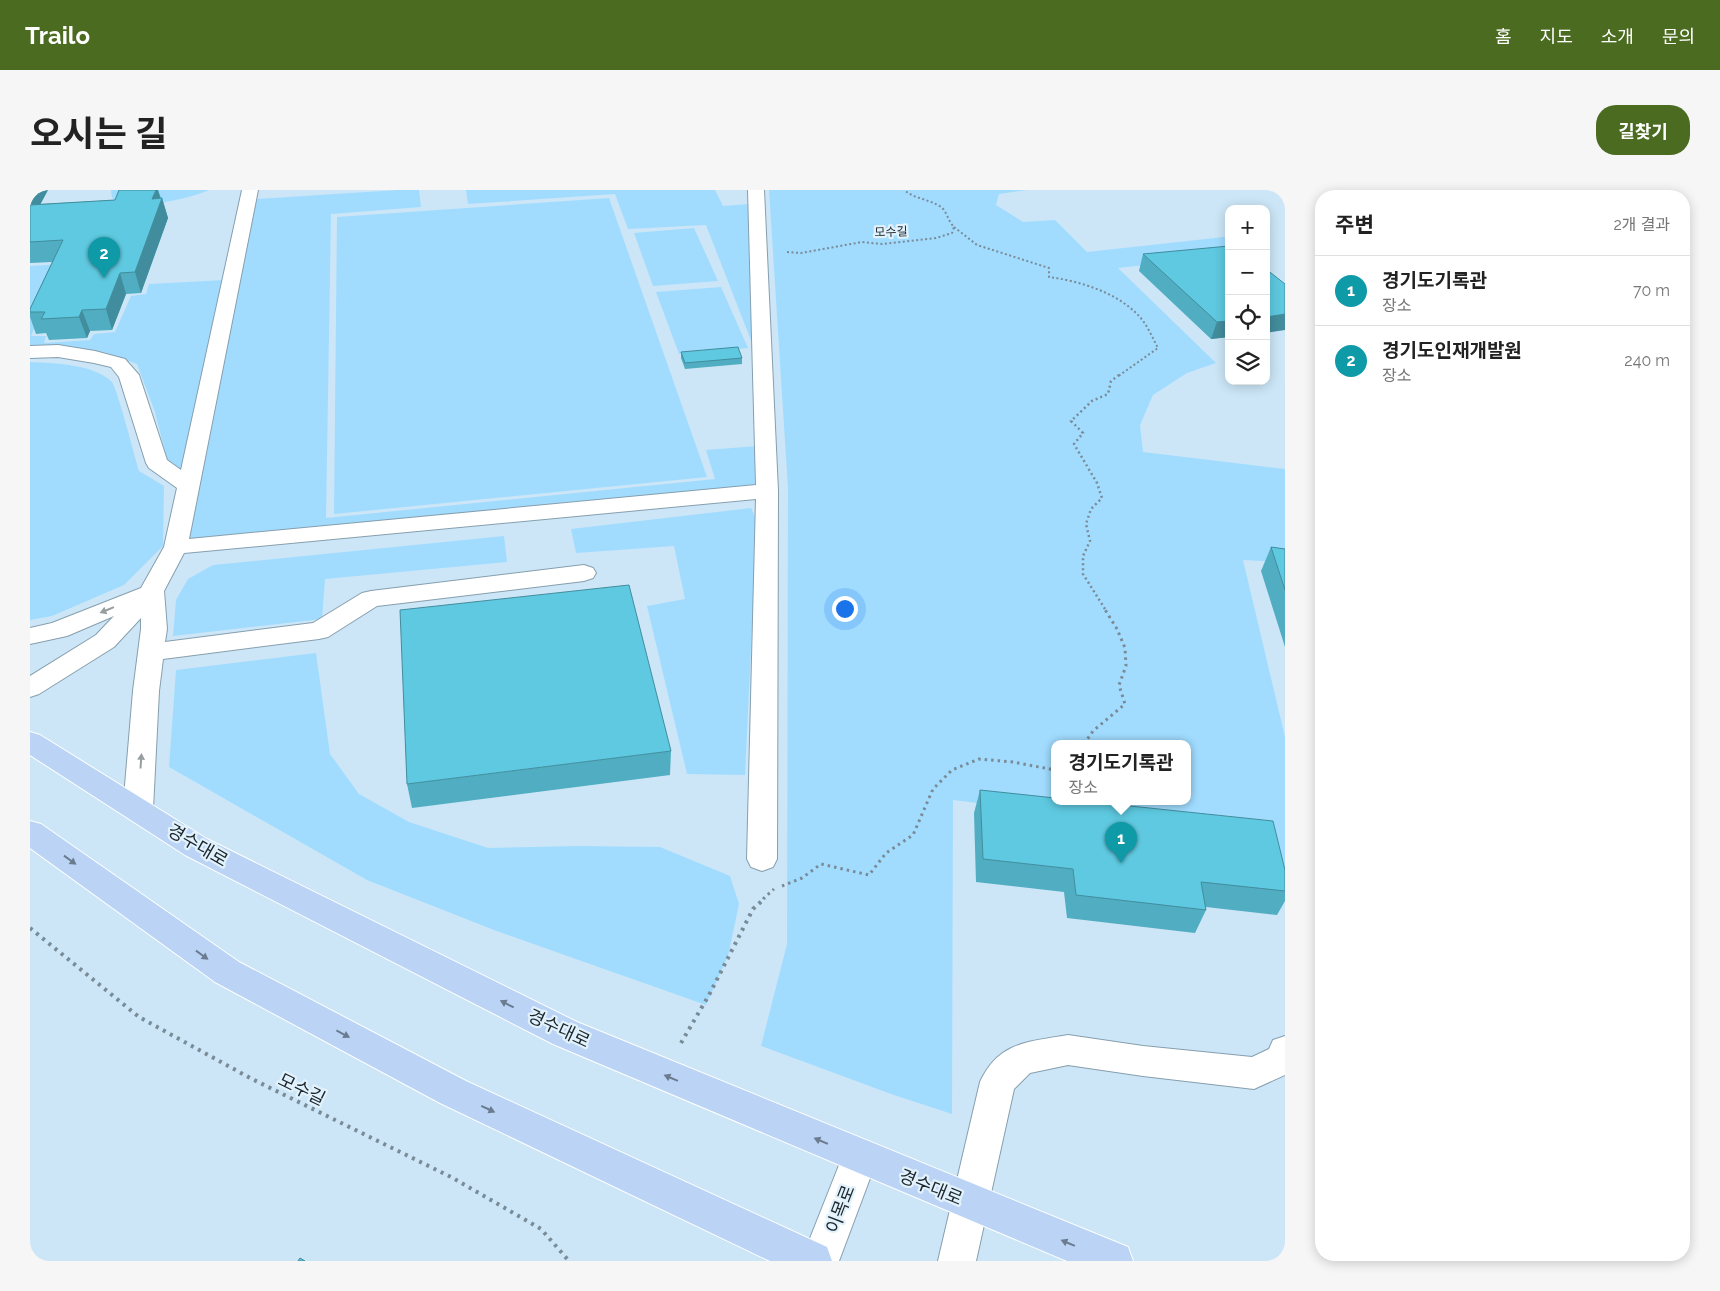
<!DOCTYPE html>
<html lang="ko">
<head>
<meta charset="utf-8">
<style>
	:root { --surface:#fff; --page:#f6f6f6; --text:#222; --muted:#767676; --line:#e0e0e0; --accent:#4b6b21 }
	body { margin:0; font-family:Raleway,"Noto Sans KR",sans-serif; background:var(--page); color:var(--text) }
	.controls { position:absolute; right:15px; top:15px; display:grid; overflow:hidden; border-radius:10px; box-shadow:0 2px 12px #0003 }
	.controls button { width:45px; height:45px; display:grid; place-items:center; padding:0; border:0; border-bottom:1px solid var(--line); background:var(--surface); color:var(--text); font:25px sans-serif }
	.you { position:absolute; left:814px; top:418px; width:18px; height:18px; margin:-12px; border:4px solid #fff; border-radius:50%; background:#1a73e8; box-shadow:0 0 0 8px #1a73e833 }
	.badge { display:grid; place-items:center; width:32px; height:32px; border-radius:50%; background:var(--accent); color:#fff; font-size:16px; font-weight:700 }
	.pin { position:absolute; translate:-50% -41px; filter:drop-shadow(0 1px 2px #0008) }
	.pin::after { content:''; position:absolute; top:26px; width:18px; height:15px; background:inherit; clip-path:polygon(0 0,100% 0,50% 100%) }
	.popup { position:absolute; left:1021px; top:550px; width:140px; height:65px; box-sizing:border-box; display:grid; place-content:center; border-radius:10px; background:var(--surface); filter:drop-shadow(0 1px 4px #0005); font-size:16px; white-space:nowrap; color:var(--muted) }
	.popup b { font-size:19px; color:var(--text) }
	.popup::after { content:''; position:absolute; left:50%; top:100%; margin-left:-10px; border:10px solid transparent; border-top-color:var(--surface) }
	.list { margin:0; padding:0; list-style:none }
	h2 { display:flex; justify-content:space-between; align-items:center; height:65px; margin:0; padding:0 20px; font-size:21px }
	h2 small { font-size:16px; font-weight:400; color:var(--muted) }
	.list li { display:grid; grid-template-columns:32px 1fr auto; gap:15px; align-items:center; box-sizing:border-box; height:70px; padding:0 20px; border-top:1px solid var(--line) }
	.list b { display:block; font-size:19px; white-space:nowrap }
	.list p { margin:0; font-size:16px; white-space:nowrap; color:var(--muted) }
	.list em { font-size:16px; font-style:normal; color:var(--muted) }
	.icon { flex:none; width:28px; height:28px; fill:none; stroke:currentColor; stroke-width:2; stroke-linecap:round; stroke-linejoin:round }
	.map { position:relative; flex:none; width:1255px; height:1071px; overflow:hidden; border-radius:20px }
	header { display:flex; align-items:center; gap:30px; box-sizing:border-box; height:70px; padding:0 25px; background:var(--accent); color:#fff }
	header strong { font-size:24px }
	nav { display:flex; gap:28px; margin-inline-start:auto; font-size:18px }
	.intro { display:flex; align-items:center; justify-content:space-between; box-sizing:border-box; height:120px; padding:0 30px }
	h1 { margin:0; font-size:35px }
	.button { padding:12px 22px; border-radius:20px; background:var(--accent); color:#fff; font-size:18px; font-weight:700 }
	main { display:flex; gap:30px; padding:0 30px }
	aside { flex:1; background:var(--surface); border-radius:20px; box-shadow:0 2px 12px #0003 }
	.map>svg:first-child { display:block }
</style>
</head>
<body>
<header>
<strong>Trailo</strong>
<nav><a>홈</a><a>지도</a><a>소개</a><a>문의</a></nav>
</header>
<div class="intro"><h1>오시는 길</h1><a class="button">길찾기</a></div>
<main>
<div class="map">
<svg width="1255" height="1071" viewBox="0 0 1255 1071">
	<rect width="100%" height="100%" fill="#cce6f7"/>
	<!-- green -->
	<path fill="#a1dcff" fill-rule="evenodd" d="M81 0H179C159 9 114 18 93 14 89 13 85 10 82 8Z
		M368 0H389L391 17 301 24 296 328 685 289 676 260 728 256 729 296 157 349 227 9Z
		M436 0H685L693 16 719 14 722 153 676 35 598 39 585 4 438 14Z
		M739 0H997L969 4 966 15 993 32 1025 30 1057 62 1194 47 1199 51V66L1088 78 1186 173 1157 183 1123 205 1110 235 1113 262 1255 279V372L1213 370 1255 547V711L1239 649 923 610 922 924 861 904 731 856 757 754 758 298ZM1025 554H1157V612H1025Z
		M579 8 677 287 304 324 307 27Z
		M664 38 688 91 623 96 604 43Z
		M32 74 1 146H16L14 153 60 150 64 144 85 142 101 106 116 104 119 94 195 90 153 286 137 270 125 222 107 174 74 162 33 158H0V76Z
		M691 97 718 158 649 164 626 102Z
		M0 172C24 173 64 174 82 192 87 198 105 267 109 281L134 296 133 356 94 395 22 426 0 430Z
		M721 318 727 331 715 585 657 584 617 416 655 409 644 356 546 363 541 339Z
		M474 346 477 372 295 389 292 429 143 446 146 410 158 389 183 375Z
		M286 463 300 564 329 604 379 632 458 658 549 656 630 657 700 686 709 714 698 766 676 815 464 740 337 690 139 577 146 480Z"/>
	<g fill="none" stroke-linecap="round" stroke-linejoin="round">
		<!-- minor casing -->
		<g stroke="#869fae" stroke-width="2">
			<path id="minor" d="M212 0H228L159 349 726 295 718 0H734L748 301 747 669 743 677 732 681 721 677 717 669 726 309 154 363 134 401 137 439 135 452 283 433 332 403 341 401 554 375 563 378 566 383 563 388 554 391 347 416 298 447 289 449 133 469 129 501 123 619 118 627 108 630 98 627 93 619 103 501 111 439V428L84 457 9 504 0 507V486L66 445 84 426 37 446 0 454V438L22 433 111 398 134 357 147 298 119 278 116 273 89 187 81 177 64 173 28 167 0 168V156L28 155 65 161 95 169 109 185 137 270 151 280Z
				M1038 845 1113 856 1222 867 1239 859 1243 850 1255 846V885L1224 899 1113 886 1038 875 1000 883 984 899 946 1071H908L950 892C969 851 999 852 1038 845Z
				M830 950 843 955 848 967 809 1071H771L817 955Z"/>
		</g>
		<!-- major casing -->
		<g stroke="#fff" stroke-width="2">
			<path id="major" d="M0 542 10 545 177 649 547 832 1098 1057 1103 1071H1037L523 854 155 665 0 565Z
				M0 631 11 634 209 772 436 891 797 1057 802 1071H740L410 913 185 792 0 658Z"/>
		</g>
		<!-- path-far3 -->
		<path stroke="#798b97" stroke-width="2" stroke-dasharray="2 2.5" stroke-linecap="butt" d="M924 37 947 55 1019 78V87C1049 91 1086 102 1108 125 1117 134 1122 147 1128 158L1087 187
			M757 62 771 63 832 52 852 54 906 48 922 43 924 37C918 31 916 20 911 17 899 9 885 9 874 0"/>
		<!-- path-far2 -->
		<path stroke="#798b97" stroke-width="2.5" stroke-dasharray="2 3" stroke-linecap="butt" d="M1075 419 1053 384V366L1060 351 1056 334 1061 319 1072 308 1067 293 1044 254 1053 243 1041 231 1062 211 1078 204 1081 191 1089 185"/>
		<!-- path-far1 -->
		<path stroke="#798b97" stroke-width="3" stroke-dasharray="2.5 4" stroke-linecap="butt" d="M1054 554 1063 541 1095 514 1089 495 1096 476 1095 458 1087 439 1074 418
			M752 696 772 688 791 674 839 685 856 663 883 645 903 599 922 580 949 569 983 572 1025 580
			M733 709 744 699"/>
		<!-- path -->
		<path stroke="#798b97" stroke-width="4" stroke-dasharray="3 5" stroke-linecap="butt" d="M0 738 109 827 222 889 423 988 511 1039 539 1071
			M651 853 679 805 723 719 735 708"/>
		<!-- minor -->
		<use href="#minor" fill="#fff" fill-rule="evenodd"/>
		<!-- major -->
		<use href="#major" fill="#bbd4f5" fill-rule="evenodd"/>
	</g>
	<!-- wall -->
	<path fill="#51adc1" d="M0 0H18L10 14 85 10 89 0H128L131 8H132L138 28 111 103 96 104 82 140 60 141 57 148 19 150 16 143 6 144 0 127V119L22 72 0 73Z
		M1199 56V147L1181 149 1109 81 1113 64Z
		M651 162 712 168V174L655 179 651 168Z
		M1241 357 1255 359V457L1231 381Z
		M641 561 640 585 382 618 377 594Z
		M950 600 1255 680V711L1247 725 1176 717V720L1165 743 1037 728 1034 702 946 692 944 623Z"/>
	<!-- shaded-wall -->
	<path fill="#428d9d" d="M1 0H18L0 34V1Z
		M126 0H128L131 11 132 8 138 28 111 103 105 82 122 9Z
		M90 83 96 104 82 140 76 119Z
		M52 120 60 141 57 148 49 127Z
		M1255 124V140L1236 143V127Z
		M1199 131V147L1181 149 1187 132Z"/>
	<!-- building -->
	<path fill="#5ec9e0" stroke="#428d9d" d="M89 0H126L122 9 132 8 105 82 90 83 76 119 52 120 49 127 11 129 15 122H0V119L33 50 0 52V15L85 10Z
		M1199 56V131L1187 132 1113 64Z
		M1236 79 1255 94V124L1236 127Z
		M708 157 712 168 655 173 651 162Z
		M1241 357 1255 359V400Z
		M599 395 641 561 377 594 370 420Z
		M950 600 1025 608V612H1062L1243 631 1255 680V701L1171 692 1176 720 1046 705 1043 679 953 669Z
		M270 1068 275 1071H268Z"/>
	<!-- one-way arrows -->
	<defs><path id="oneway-solid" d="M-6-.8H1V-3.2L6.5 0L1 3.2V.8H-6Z" transform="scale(1.25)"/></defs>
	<g fill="#989da0">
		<use href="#oneway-solid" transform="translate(77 420) rotate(158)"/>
		<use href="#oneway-solid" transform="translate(111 571) rotate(-86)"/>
	</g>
	<g fill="#6b7c90">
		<use href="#oneway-solid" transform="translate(40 670) rotate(36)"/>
		<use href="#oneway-solid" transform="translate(172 765) rotate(36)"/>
		<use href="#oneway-solid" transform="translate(477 814) rotate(-153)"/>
		<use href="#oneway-solid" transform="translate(313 844) rotate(28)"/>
		<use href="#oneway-solid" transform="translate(641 888) rotate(-157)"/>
		<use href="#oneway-solid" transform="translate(458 919) rotate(25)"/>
		<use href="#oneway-solid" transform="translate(791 951) rotate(-157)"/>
		<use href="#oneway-solid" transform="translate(1038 1053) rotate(-157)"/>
	</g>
	<g text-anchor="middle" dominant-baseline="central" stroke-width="4.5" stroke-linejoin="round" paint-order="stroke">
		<!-- far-street labels -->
		<g font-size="12" fill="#1b252b" stroke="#e2f2fc">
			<text transform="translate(861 42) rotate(-2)">모수길</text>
		</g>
		<!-- near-street labels -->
		<g font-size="18" fill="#1b252b" stroke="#e2f2fc">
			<text transform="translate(168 655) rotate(30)">경수대로</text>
			<text transform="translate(529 838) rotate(25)">경수대로</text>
			<text transform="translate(272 899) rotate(26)">모수길</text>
			<text transform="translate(901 997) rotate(22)">경수대로</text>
			<text transform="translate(810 1019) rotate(-69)">이목로</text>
		</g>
	</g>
</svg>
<div class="controls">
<button>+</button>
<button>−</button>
<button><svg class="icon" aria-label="locate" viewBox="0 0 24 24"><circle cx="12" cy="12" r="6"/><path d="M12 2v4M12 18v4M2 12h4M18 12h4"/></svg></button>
<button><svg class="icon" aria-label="layers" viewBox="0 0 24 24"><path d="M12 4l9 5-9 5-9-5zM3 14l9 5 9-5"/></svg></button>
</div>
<div class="you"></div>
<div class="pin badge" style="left:1091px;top:673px;background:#0f9aa8">1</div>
<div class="popup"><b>경기도기록관</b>장소</div>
<div class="pin badge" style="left:74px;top:88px;background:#0f9aa8">2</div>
</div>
<aside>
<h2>주변<small>2개 결과</small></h2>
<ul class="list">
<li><span class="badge" style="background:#0f9aa8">1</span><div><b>경기도기록관</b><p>장소</p></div><em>70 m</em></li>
<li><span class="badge" style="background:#0f9aa8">2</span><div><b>경기도인재개발원</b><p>장소</p></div><em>240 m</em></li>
</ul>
</aside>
</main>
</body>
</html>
